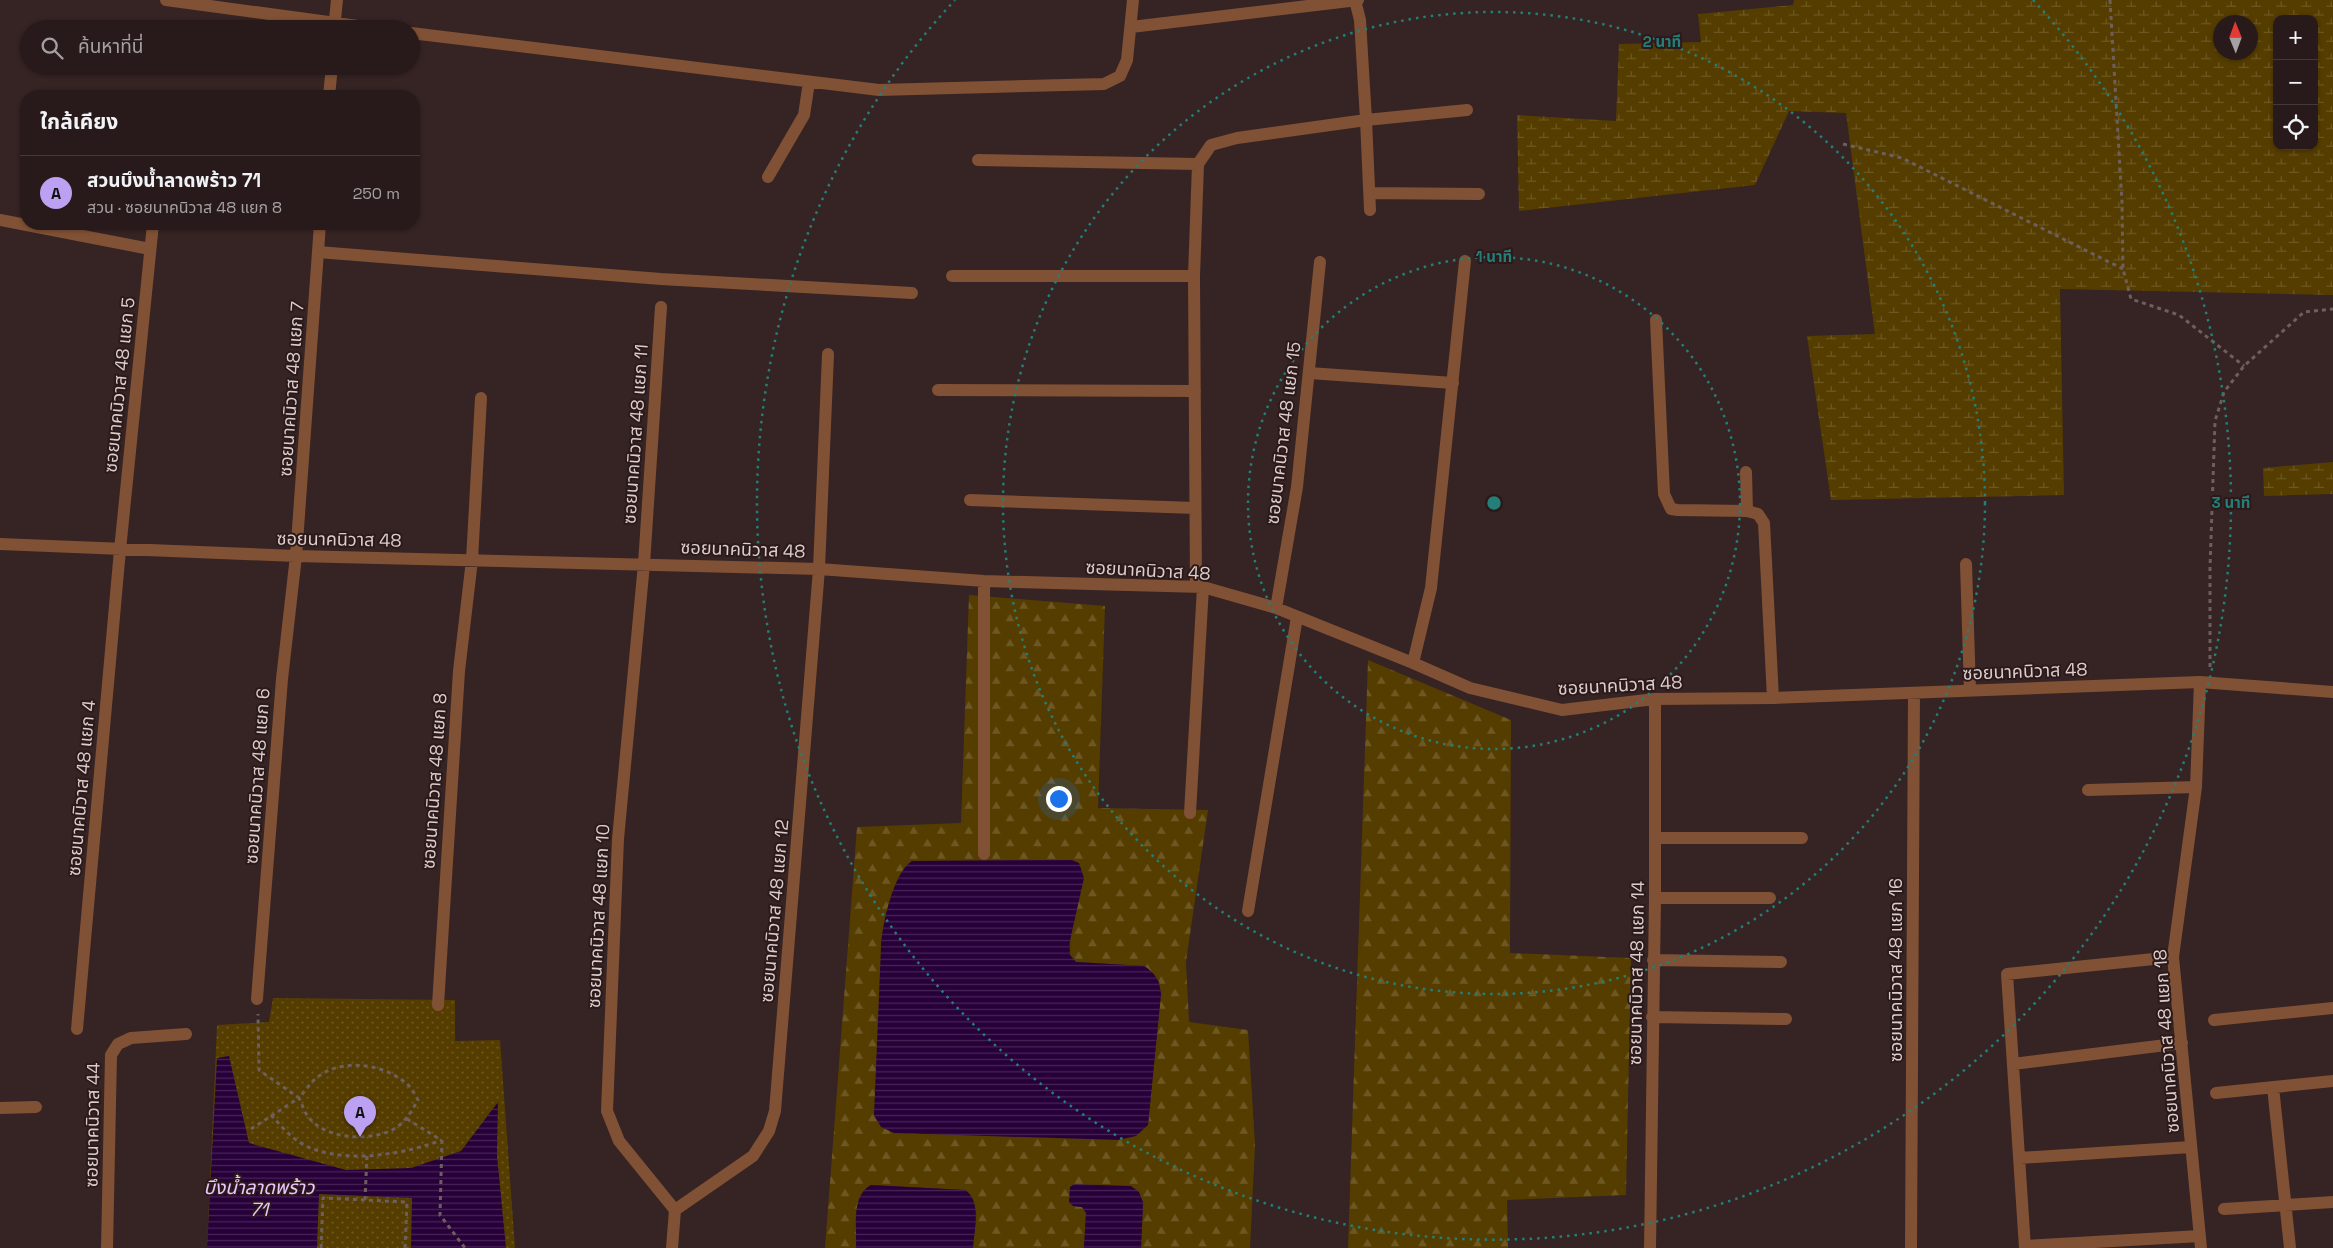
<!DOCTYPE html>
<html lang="th">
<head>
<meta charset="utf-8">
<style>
	:root { --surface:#281a1a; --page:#302323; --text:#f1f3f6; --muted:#a5a1a2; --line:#443839; --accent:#bca0f2 }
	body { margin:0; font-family:"Space Grotesk","Noto Sans Thai",sans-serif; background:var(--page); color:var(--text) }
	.controls { position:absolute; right:15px; top:15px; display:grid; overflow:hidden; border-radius:10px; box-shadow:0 1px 4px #0004 }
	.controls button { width:45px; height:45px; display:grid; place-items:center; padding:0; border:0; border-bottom:1px solid var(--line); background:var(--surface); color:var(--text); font:25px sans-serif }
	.compass { position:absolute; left:2213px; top:15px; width:45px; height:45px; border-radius:50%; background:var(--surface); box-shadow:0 1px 4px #0004; rotate:359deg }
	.you { position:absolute; left:1058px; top:798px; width:18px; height:18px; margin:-12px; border:4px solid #fff; border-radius:50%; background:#1a73e8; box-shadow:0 0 0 8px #1a73e833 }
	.badge { display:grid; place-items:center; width:32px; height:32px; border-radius:50%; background:var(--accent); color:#111; font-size:16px; font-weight:700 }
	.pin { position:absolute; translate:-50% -41px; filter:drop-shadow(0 1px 2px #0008) }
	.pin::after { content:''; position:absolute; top:26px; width:18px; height:15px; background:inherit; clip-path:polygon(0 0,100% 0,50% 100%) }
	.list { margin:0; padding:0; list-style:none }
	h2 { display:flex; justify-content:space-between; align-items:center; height:65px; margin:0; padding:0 20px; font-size:21px }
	h2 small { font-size:16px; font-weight:400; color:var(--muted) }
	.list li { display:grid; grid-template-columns:32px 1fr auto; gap:15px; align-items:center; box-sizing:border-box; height:75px; padding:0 20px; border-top:1px solid var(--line) }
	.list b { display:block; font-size:19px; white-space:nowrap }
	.list p { margin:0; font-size:16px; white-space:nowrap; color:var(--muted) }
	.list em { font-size:16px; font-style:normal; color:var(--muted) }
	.icon { flex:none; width:28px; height:28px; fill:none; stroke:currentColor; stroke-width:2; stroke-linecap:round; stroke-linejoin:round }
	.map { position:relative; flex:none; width:2333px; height:1248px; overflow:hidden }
	.search { position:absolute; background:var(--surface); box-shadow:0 1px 4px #0004; left:20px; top:20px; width:400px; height:55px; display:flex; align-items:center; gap:12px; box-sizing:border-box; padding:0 18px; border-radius:28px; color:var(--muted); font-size:19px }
	.panel { position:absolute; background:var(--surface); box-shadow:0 1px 4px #0004; left:20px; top:90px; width:400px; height:140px; border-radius:20px }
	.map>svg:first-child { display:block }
</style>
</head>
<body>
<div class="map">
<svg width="2333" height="1248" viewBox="0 0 2333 1248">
	<defs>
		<pattern id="green-dots" width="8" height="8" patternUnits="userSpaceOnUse" patternTransform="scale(1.25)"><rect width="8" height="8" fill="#553d00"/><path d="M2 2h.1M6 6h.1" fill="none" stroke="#6d5824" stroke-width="1.8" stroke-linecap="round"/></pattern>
		<pattern id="forest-firs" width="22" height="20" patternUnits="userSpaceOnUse" patternTransform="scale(1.25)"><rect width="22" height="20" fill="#553d00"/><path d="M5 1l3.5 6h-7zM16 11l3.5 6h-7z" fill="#6d5824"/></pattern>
		<pattern id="wetland-marsh" width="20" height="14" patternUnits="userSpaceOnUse" patternTransform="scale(1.25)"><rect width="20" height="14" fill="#553d00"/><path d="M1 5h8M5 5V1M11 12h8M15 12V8" fill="none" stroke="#6d5824"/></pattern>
		<pattern id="water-rules" width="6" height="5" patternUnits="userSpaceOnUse" patternTransform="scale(1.25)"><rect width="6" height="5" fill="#27003a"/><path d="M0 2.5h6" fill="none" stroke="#462455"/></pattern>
	</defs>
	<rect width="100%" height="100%" fill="#362323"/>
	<!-- green -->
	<path fill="url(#green-dots)" d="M273 998 455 1000V1041L500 1040 515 1248H207L217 1025 269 1022Z"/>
	<!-- forest -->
	<path fill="url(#forest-firs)" fill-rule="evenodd" d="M969 595 1105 606 1098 808 1208 810 1186 962 1189 1022 1248 1030 1255 1145 1250 1248H1141L1143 1202 1073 1206 1082 1207 1086 1213 1084 1248H973C974 1230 982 1201 965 1190L871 1185C851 1196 857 1227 856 1248H825L857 827 961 823ZM1072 860 1070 955 1076 962 1144 966 1159 981 1161 994 1148 1125 881 947C882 926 893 873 912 861Z
		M1368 660 1511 720 1510 953 1631 958 1626 1195 1507 1200 1508 1248H1348Z"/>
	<!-- wetland -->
	<path fill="url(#wetland-marsh)" fill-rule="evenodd" d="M1794 0H2333V295L2060 289 2064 495 1831 500 1807 336 1875 334 1846 113 1789 111 1755 185 1519 211 1517 115 1616 121 1619 44 1701 42 1698 14 1793 5ZM2277 19H2314V146H2277ZM2220 22H2250V52H2220Z
		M2333 462V494L2264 496 2263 468Z"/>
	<!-- water -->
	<path fill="url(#water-rules)" d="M1072 860 1079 863 1084 878 1069 945 1070 955 1076 962 1144 966C1156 973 1159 981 1161 994L1148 1125 1136 1136 1118 1140 894 1133 881 1127 874 1115 881 947C882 926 893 873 912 861Z
		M229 1056 249 1143 346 1170 411 1168 461 1151 498 1102 497 1155 506 1248H411L412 1198 319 1194 317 1248H207L217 1058Z
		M1074 1184 1131 1186 1139 1192 1143 1202 1141 1248H1084L1086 1213 1082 1207 1073 1206 1069 1202 1070 1187Z
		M871 1185 965 1190C982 1201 974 1230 973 1248H856C857 1227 851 1196 871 1185Z"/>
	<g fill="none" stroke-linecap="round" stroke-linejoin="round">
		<!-- path -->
		<path stroke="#6f5e5e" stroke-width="3" stroke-dasharray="4 4" stroke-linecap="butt" d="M2110 0 2122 202 2123 269 2131 299 2179 315 2244 366
			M1843 144 1902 158 2123 269
			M2210 667V568L2215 421 2224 392 2244 366 2304 312 2333 309
			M271 1115C283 1128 295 1143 313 1149 351 1163 405 1154 442 1140
			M407 1119 441 1140
			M251 1129 299 1098C302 1104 305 1114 310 1119 328 1139 366 1141 390 1131 404 1125 411 1112 418 1100 415 1095 412 1088 407 1084 383 1063 339 1057 314 1080 309 1085 304 1092 299 1098L259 1070 258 1014
			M442 1140 440 1215 465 1248
			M365 1200 367 1155
			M321 1248 323 1198 407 1202 405 1248"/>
		<!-- lane -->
		<path stroke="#805134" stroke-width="12" d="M1309 373 1453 383
			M1248 911 1297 617"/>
		<!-- street -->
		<path stroke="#805134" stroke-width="12" d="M166 0 380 29
			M1131 27 1358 0
			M334 29 337 0
			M411 33 879 90 1104 84 1120 76 1127 60 1133 0
			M329 96 332 66
			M978 160 1198 164
			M768 177 804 115 809 82
			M1370 193 1479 194
			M1370 210 1366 120 1467 110
			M0 220 150 249
			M318 252 661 279 912 293
			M952 276H1194
			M661 307 644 564 618 839 607 1111 619 1141 675 1210 672 1248
			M1656 320 1664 494 1671 509 1678 510 1747 511 1758 514 1764 523 1773 698
			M938 390 1195 391
			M1746 472 1747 511
			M970 500 1195 508
			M0 544 296 556 819 569 984 581 1203 587 1276 608 1413 663 1470 688 1562 710 1655 699 1773 698 2200 682 2333 692
			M1966 564 1970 691
			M1196 586 1194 276 1198 164 1211 145 1237 138 1366 120 1360 20 1355 0
			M1276 608 1297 487 1320 262
			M1413 663 1431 588 1465 261
			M2200 682 2196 787 2173 957 2201 1248
			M2088 790 2196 787
			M1190 813 1203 587
			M1655 838H1802
			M984 854V581
			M1655 898H1770
			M1653 960 1781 962
			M257 999 282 679 296 556 320 224
			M438 1005 459 671 472 560 481 398
			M1652 1017 1786 1019
			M2214 1020 2333 1008
			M77 1029 120 550 153 224
			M2013 1064 2182 1043
			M2273 1087 2290 1248
			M2216 1093 2333 1081
			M0 1108 36 1107
			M2020 1158 2191 1147
			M2224 1209 2333 1202
			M675 1210 753 1156 769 1131 775 1111 819 569 828 354
			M2025 1246 2200 1236
			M107 1248 111 1055 118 1044 131 1038 186 1034
			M1650 1248 1655 898V699
			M1911 1248 1914 693
			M2025 1248 2007 974 2173 957"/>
	</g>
	<!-- distance rings -->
	<g fill="none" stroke="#237f78" stroke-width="2.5" stroke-dasharray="2.5 5">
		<circle cx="1494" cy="503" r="246"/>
		<circle cx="1494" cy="503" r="491"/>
		<path d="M2033 0A737 737 0 1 1 955 0"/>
	</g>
	<g text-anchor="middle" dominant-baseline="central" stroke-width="4" stroke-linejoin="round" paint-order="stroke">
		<!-- street labels -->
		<g font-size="18" fill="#dbcdcd" stroke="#2c1919">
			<text transform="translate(119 385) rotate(-84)">ซอยนาคนิวาส 48 แยก 5</text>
			<text transform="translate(291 389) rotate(-86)">ซอยนาคนิวาส 48 แยก 7</text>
			<text transform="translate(1283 433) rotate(-83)">ซอยนาคนิวาส 48 แยก 15</text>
			<text transform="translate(635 434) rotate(-86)">ซอยนาคนิวาส 48 แยก 11</text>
			<text transform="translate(339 539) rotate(1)">ซอยนาคนิวาส 48</text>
			<text transform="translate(743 549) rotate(2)">ซอยนาคนิวาส 48</text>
			<text transform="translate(1148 570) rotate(3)">ซอยนาคนิวาส 48</text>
			<text transform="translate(2025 671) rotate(-2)">ซอยนาคนิวาส 48</text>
			<text transform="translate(1620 685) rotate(-3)">ซอยนาคนิวาส 48</text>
			<text transform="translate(257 776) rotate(-86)">ซอยนาคนิวาส 48 แยก 6</text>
			<text transform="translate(434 781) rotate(-86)">ซอยนาคนิวาส 48 แยก 8</text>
			<text transform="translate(81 788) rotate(-85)">ซอยนาคนิวาส 48 แยก 4</text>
			<text transform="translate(774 911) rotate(-85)">ซอยนาคนิวาส 48 แยก 12</text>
			<text transform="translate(598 916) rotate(-87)">ซอยนาคนิวาส 48 แยก 10</text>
			<text transform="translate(1895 970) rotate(-90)">ซอยนาคนิวาส 48 แยก 16</text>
			<text transform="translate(1636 973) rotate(-89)">ซอยนาคนิวาส 48 แยก 14</text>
			<text transform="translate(2166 1041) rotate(-94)">ซอยนาคนิวาส 48 แยก 18</text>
			<text transform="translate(92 1125) rotate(-89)">ซอยนาคนิวาส 44</text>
		</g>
		<!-- water labels -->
		<g font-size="19" font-style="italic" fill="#e9c6fe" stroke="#2c1919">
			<text x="259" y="1187">บึงน้ำลาดพร้าว<tspan x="259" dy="22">71</tspan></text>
		</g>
	</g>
	<circle cx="1494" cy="503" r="8" fill="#237f78" stroke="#2c1919" stroke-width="2.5"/>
	<g font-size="15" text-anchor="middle" font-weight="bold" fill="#237f78" stroke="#2c1919" stroke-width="4" stroke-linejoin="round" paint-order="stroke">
		<text x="1662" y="47">2 นาที</text>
		<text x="1494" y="262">1 นาที</text>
		<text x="2231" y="508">3 นาที</text>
	</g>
</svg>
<div class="controls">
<button>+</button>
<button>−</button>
<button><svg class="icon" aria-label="locate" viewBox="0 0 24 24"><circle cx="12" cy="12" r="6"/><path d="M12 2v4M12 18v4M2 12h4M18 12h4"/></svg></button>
</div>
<svg class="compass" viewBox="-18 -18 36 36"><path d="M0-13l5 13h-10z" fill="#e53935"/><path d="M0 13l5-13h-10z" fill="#a5a1a2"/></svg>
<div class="you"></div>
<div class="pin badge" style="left:360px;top:1137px">A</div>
<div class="search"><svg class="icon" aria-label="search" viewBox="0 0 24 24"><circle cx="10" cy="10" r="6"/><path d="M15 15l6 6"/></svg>ค้นหาที่นี่</div>
<section class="panel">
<h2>ใกล้เคียง<small></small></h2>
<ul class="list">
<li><span class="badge">A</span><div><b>สวนบึงน้ำลาดพร้าว 71</b><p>สวน · ซอยนาคนิวาส 48 แยก 8</p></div><em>250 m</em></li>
</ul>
</section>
</div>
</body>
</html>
